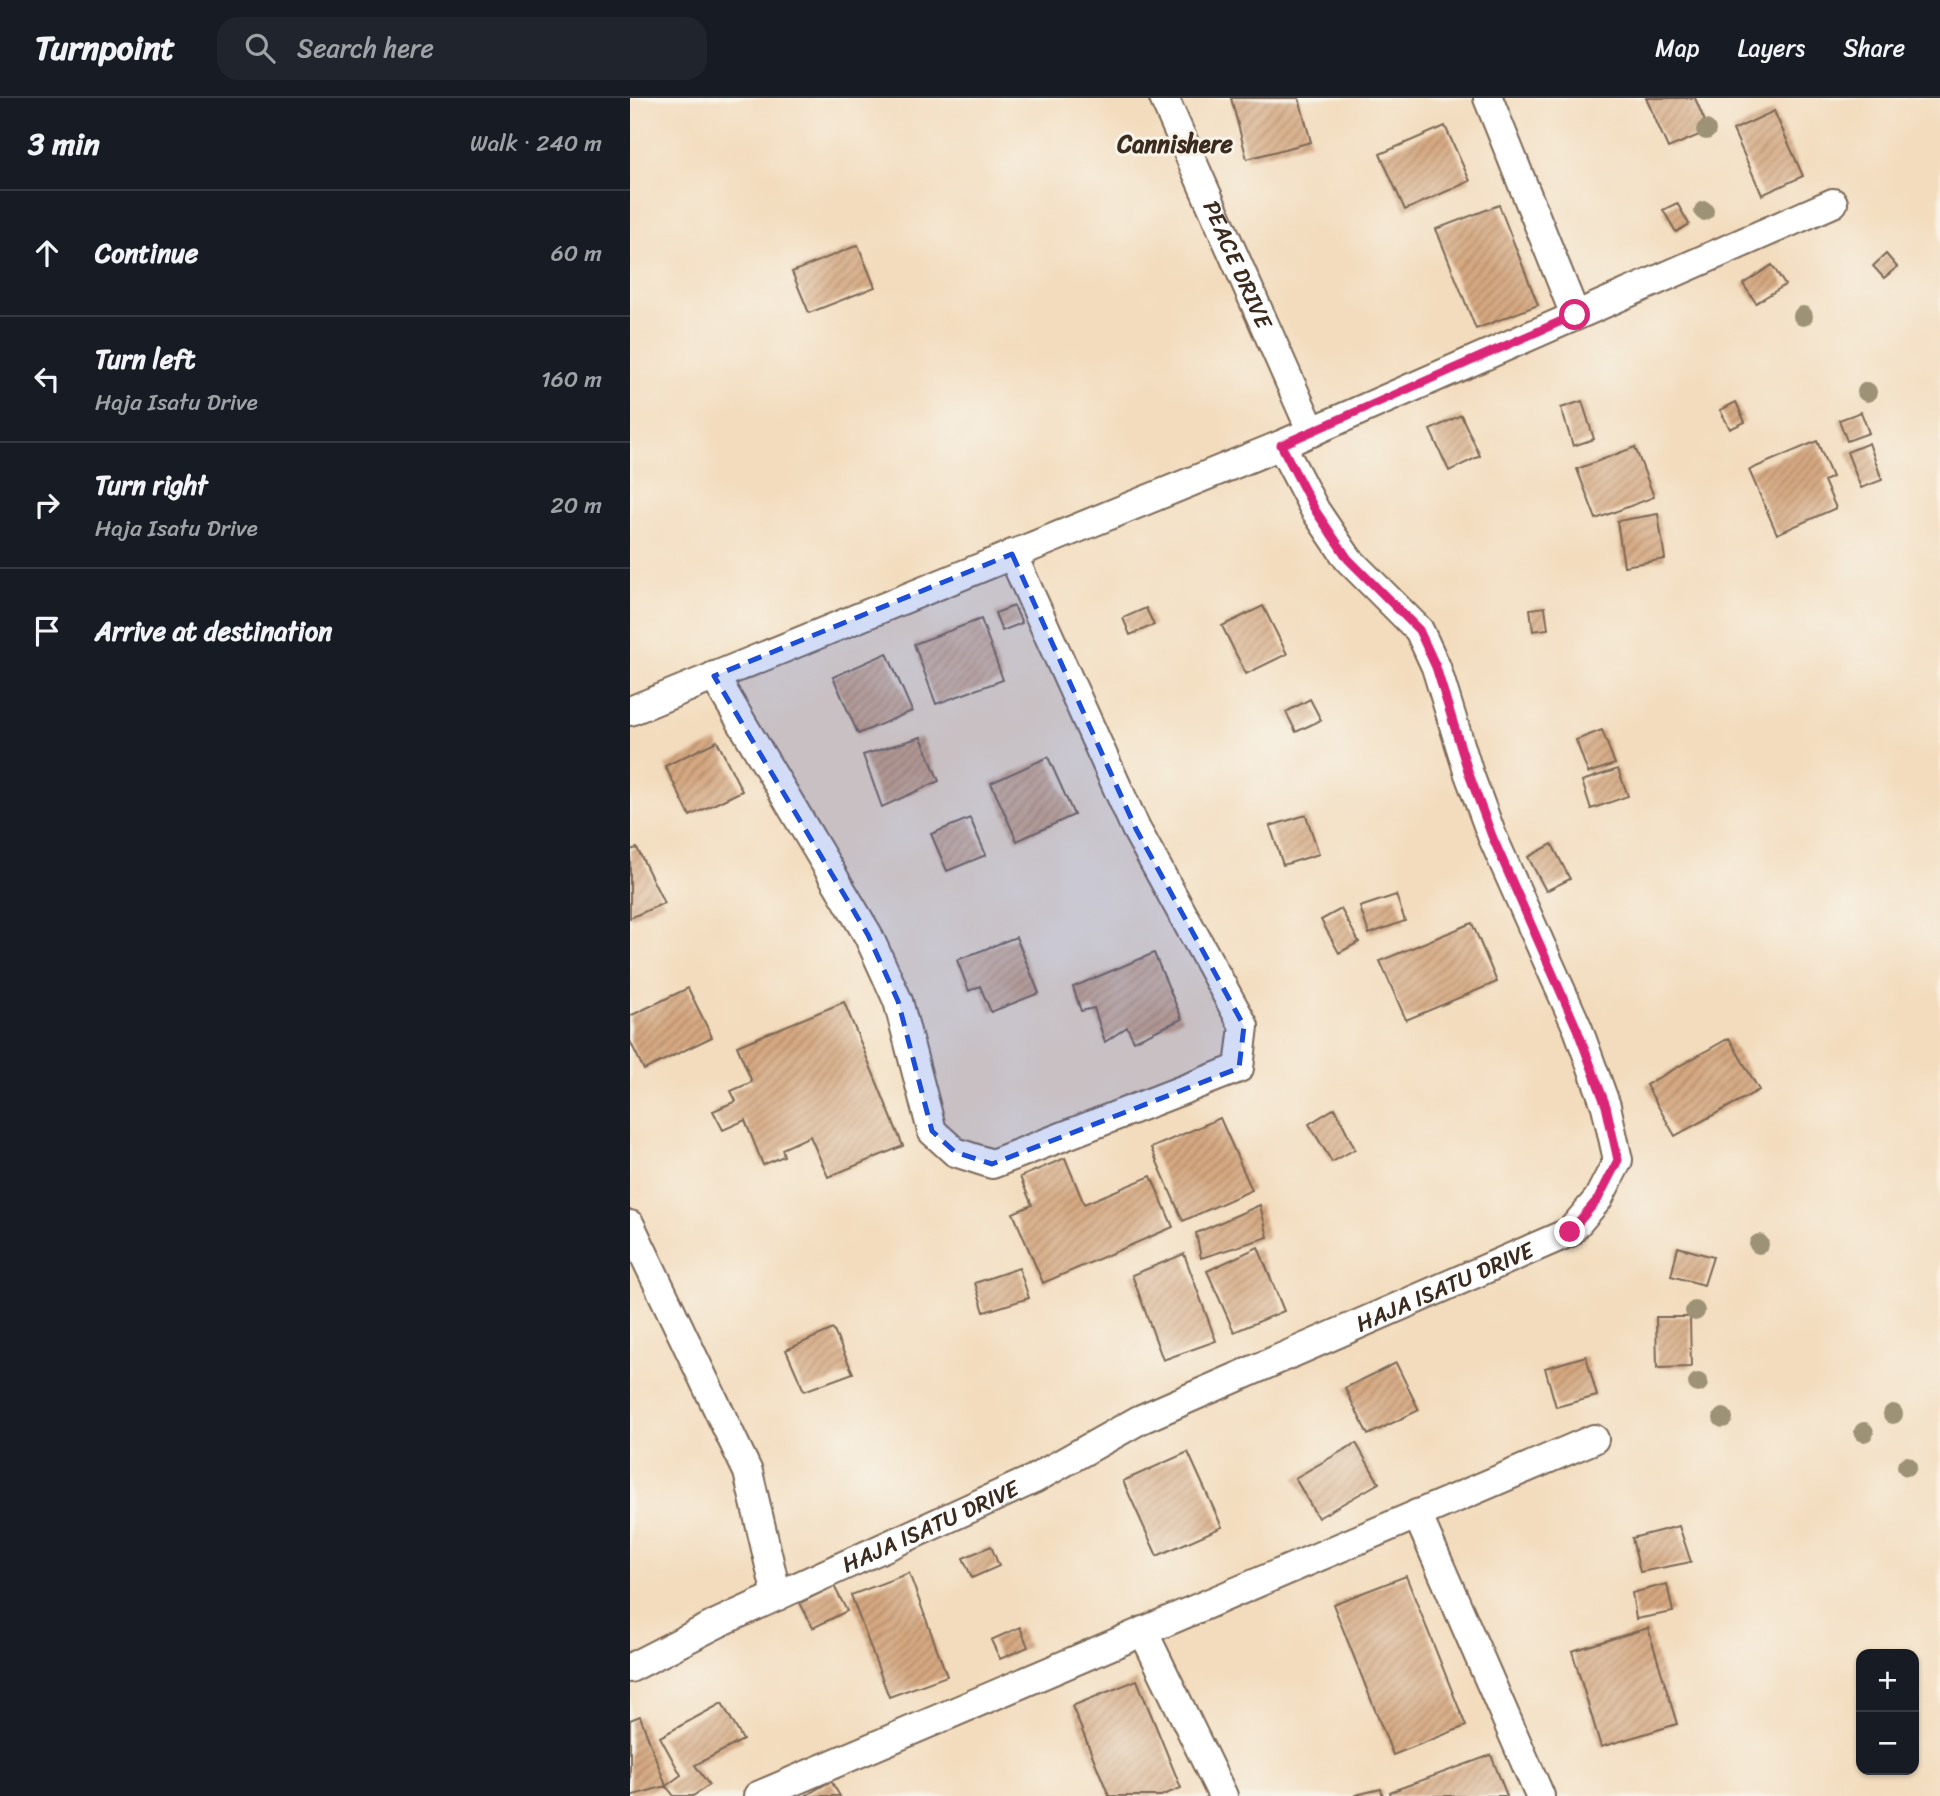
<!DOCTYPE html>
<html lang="en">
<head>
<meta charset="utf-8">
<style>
	:root { --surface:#171b24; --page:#20242c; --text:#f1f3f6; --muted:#9ea1a6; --line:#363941 }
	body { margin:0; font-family:Sriracha,sans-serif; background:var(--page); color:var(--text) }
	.controls { position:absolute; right:21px; bottom:21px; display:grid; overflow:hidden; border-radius:14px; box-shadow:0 2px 5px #0004 }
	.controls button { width:63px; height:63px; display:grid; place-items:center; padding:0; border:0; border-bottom:2px solid var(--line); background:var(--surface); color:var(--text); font:35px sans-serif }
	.stop { position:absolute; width:21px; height:21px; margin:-16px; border:5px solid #db2777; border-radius:50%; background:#fff }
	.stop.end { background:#db2777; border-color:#fff; box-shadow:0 2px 7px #0008 }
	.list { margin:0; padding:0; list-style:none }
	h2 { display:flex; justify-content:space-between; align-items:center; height:91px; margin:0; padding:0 28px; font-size:30px }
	h2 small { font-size:23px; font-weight:400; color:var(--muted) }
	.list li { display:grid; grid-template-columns:46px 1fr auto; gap:21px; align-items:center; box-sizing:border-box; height:126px; padding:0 28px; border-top:2px solid var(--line) }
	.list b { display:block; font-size:26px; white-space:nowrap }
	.list p { margin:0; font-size:23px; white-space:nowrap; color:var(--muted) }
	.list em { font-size:23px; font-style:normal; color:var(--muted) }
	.icon { flex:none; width:38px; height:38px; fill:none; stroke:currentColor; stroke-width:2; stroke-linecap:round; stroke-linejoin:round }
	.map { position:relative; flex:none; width:1310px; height:1698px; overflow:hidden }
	header { display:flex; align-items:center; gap:42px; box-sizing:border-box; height:98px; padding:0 35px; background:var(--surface); border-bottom:2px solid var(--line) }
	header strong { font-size:33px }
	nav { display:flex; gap:38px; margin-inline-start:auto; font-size:24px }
	.search { width:490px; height:63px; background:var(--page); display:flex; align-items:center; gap:18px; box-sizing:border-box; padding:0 24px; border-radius:21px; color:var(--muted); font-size:26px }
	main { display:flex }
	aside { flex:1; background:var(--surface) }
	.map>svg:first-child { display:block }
</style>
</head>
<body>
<header>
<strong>Turnpoint</strong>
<div class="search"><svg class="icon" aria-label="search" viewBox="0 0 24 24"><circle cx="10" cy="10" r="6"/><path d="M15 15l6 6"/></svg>Search here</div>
<nav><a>Map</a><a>Layers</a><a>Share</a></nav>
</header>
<main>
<aside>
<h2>3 min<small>Walk · 240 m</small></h2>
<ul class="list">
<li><svg class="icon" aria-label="ahead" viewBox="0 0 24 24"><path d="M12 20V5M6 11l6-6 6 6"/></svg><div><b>Continue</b></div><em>60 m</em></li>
<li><svg class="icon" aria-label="left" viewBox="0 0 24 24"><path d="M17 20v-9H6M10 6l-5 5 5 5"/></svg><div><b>Turn left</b><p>Haja Isatu Drive</p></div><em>160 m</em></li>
<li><svg class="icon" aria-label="right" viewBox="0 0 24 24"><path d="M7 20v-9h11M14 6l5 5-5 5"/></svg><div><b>Turn right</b><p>Haja Isatu Drive</p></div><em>20 m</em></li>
<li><svg class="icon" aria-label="arrive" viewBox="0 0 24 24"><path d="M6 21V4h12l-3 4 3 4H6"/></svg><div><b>Arrive at destination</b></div></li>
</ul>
</aside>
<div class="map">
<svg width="1310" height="1698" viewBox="0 0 1310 1698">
	<defs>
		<pattern id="building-hatch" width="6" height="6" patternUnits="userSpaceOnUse" patternTransform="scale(1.75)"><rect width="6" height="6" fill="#d5a881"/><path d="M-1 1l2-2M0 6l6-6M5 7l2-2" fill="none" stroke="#ae8969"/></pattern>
	</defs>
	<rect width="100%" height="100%" fill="#f7f3e8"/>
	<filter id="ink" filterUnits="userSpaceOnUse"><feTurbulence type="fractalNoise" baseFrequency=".0143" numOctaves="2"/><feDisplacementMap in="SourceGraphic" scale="14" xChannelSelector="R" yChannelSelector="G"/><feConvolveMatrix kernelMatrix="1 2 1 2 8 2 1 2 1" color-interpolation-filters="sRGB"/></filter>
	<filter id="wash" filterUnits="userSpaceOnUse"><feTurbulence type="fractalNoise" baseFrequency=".00686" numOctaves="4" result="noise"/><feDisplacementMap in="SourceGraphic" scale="28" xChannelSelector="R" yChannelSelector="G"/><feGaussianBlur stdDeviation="1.57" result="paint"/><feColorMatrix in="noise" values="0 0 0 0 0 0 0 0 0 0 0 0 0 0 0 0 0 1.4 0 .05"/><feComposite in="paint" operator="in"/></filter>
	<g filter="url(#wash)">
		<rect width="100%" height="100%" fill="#f3dcbd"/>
		<g id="blocks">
			<!-- building -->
			<path fill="url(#building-hatch)" d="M601 0H669L681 44 617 61Z
				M1016 0H1065L1079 33 1038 50Z
				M1144 13 1173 78 1132 97 1103 32Z
				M815 28 840 83 775 112 750 56Z
				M1047 105 1059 126 1046 134 1033 112Z
				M869 107 908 207 846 231 806 131Z
				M228 147 245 189 179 215 162 174Z
				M1256 156 1267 169 1254 180 1243 168Z
				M1142 167 1155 187 1126 205 1113 186Z
				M952 303 964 341 943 348 931 310Z
				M1106 304 1115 324 1100 331 1090 312Z
				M1231 314 1239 335 1217 343 1209 322Z
				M831 317 850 358 819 373 800 332Z
				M1187 343 1202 379 1194 383 1206 410 1147 436 1119 372Z
				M1239 345 1252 382 1231 390 1217 354Z
				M1005 349 1024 399 966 421 947 371Z
				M1028 416 1035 461 994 468 987 423Z
				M384 508 392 525 372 533 365 515Z
				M633 508 657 556 616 576 592 528Z
				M915 509 918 531 903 533 900 511Z
				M516 510 524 527 500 537 493 520Z
				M351 521 373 582 306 606 284 546Z
				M257 555 282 613 228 636 203 579Z
				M680 601 691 622 666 634 656 614Z
				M972 632 985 666 958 675 946 642Z
				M291 639 309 683 252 709 233 657Z
				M87 643 112 693 60 718 35 668Z
				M418 659 444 717 387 743 361 685Z
				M988 671 998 698 961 711 952 683Z
				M676 717 689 756 653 767 640 728Z
				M340 720 356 757 317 773 301 736Z
				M922 746 940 781 916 793 898 759Z
				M7 750 34 805 0 820V752Z
				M766 797 775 823 739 836 730 809Z
				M711 811 729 844 709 855 691 822Z
				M842 825 867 884 776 922 750 863Z
				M386 839 409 895 361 914 350 888 339 893 327 862Z
				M524 855 552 921 504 943 497 929 475 944 464 910 451 913 443 889Z
				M58 890 82 939 14 972 0 943V918Z
				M214 904 273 1048 198 1079 180 1038 152 1051 154 1058 133 1067 115 1022 93 1032 83 1013 106 1003 101 993 122 984 107 948Z
				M1099 940 1129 992 1045 1038 1016 987Z
				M705 1010 725 1051 702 1064 679 1026Z
				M590 1020 622 1092 553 1123 521 1050Z
				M435 1060 454 1106 521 1078 543 1129 413 1185 383 1115 402 1107 390 1079Z
				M630 1107 638 1139 571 1160 566 1135Z
				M628 1149 654 1213 604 1234 577 1173Z
				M1048 1149 1083 1159 1074 1187 1041 1178Z
				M554 1156 586 1243 533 1262 502 1177Z
				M389 1170 399 1200 354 1214 345 1185Z
				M1026 1219H1060L1061 1269 1027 1270Z
				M203 1231 223 1275 174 1293 156 1252Z
				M956 1258 967 1298 926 1309 915 1270Z
				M766 1265 789 1312 738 1337 715 1290Z
				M726 1345 749 1385 688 1420 665 1380Z
				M558 1354 592 1429 527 1458 493 1383Z
				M1049 1428 1061 1464 1010 1474 1002 1440Z
				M361 1448 369 1468 342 1480 333 1460Z
				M279 1475 317 1578 259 1599 221 1497Z
				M776 1478 836 1628 763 1657 703 1506Z
				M1037 1486 1043 1514 1006 1521 1002 1495Z
				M204 1488 217 1513 183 1530 170 1505Z
				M390 1529 398 1549 370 1561 361 1542Z
				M1018 1530 1047 1626 971 1649 942 1553Z
				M507 1582 551 1690 531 1698H479L442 1608Z
				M92 1605 113 1642 65 1667 79 1687 63 1698H44L36 1688 51 1677 30 1639Z
				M10 1618 36 1688 0 1698V1622Z
				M861 1657 877 1698H761L760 1694Z
				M201 1683 210 1698H175Z
				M751 1691 753 1698H725V1697Z"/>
		</g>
	</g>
	<g filter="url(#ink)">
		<use href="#blocks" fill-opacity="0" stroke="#7b6856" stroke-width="2"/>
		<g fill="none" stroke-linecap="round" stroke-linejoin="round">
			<!-- minor casing -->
			<g stroke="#7b6856" stroke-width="32">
				<g id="minor">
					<path id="s1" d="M534 0 682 334"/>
					<path d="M858 0 945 217"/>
					<path d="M84 578 238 837 268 903 302 1033 325 1054 362 1066 609 970 614 928 506 731 382 456"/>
					<path d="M0 613 651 347 1203 105"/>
					<path d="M0 1127 118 1374 147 1498"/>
					<path d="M787 1416 910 1698"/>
					<path d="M513 1533 593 1698"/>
					<path id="s2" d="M0 1570 90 1524 404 1381 509 1322 940 1134 968 1101 988 1062 976 1008 948 931 862 738 839 676 806 569 789 532 718 461 685 412 651 347"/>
					<path d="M128 1698 964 1341"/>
				</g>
			</g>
			<!-- minor -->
			<use href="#minor" stroke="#fff" stroke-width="28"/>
		</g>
		<!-- trees -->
		<g fill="#9d9274">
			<circle cx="1076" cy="32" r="10"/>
			<circle cx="1074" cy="113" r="10"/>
			<circle cx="1173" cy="218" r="10"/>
			<circle cx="1237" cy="294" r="10"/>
			<circle cx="1129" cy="1146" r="10"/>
			<circle cx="1065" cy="1213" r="10"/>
			<circle cx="1068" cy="1285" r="10"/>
			<circle cx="1263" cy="1316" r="10"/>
			<circle cx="1093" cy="1320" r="10"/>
			<circle cx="1234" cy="1334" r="10"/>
			<circle cx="1277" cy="1368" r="10"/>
		</g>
	</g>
	<g fill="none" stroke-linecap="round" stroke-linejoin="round" filter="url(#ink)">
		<!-- route -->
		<path stroke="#db2777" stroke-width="9" d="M940 1134 968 1101 988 1062 976 1008 947 931 862 738 839 676 806 569 789 532 718 461 685 412 651 347 945 217"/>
	</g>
	<!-- marked area -->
	<path fill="#1d4ed8" fill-opacity="0.2" stroke="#1d4ed8" stroke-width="5" stroke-dasharray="14 9" stroke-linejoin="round" d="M382 456 506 731 614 928 609 970 362 1066 325 1054 302 1033 268 903 238 837 84 578Z"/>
	<g text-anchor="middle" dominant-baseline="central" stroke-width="6" stroke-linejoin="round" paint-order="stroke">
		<!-- street labels -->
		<g font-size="23" fill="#3b2a1e" stroke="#f7f3e8">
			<text stroke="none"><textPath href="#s1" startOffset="182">PEACE DRIVE</textPath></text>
			<text stroke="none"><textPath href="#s2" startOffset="900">HAJA ISATU DRIVE</textPath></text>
			<text stroke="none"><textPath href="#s2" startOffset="332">HAJA ISATU DRIVE</textPath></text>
		</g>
		<!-- neighbourhood labels -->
		<g font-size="24" font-weight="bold" fill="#3b2a1e" stroke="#f7f3e8">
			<text x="545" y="46">Cannishere</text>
		</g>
	</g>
</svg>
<div class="controls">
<button>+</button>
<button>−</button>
</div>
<div class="stop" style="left:945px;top:217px"></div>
<div class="stop end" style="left:940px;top:1134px"></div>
</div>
</main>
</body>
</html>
